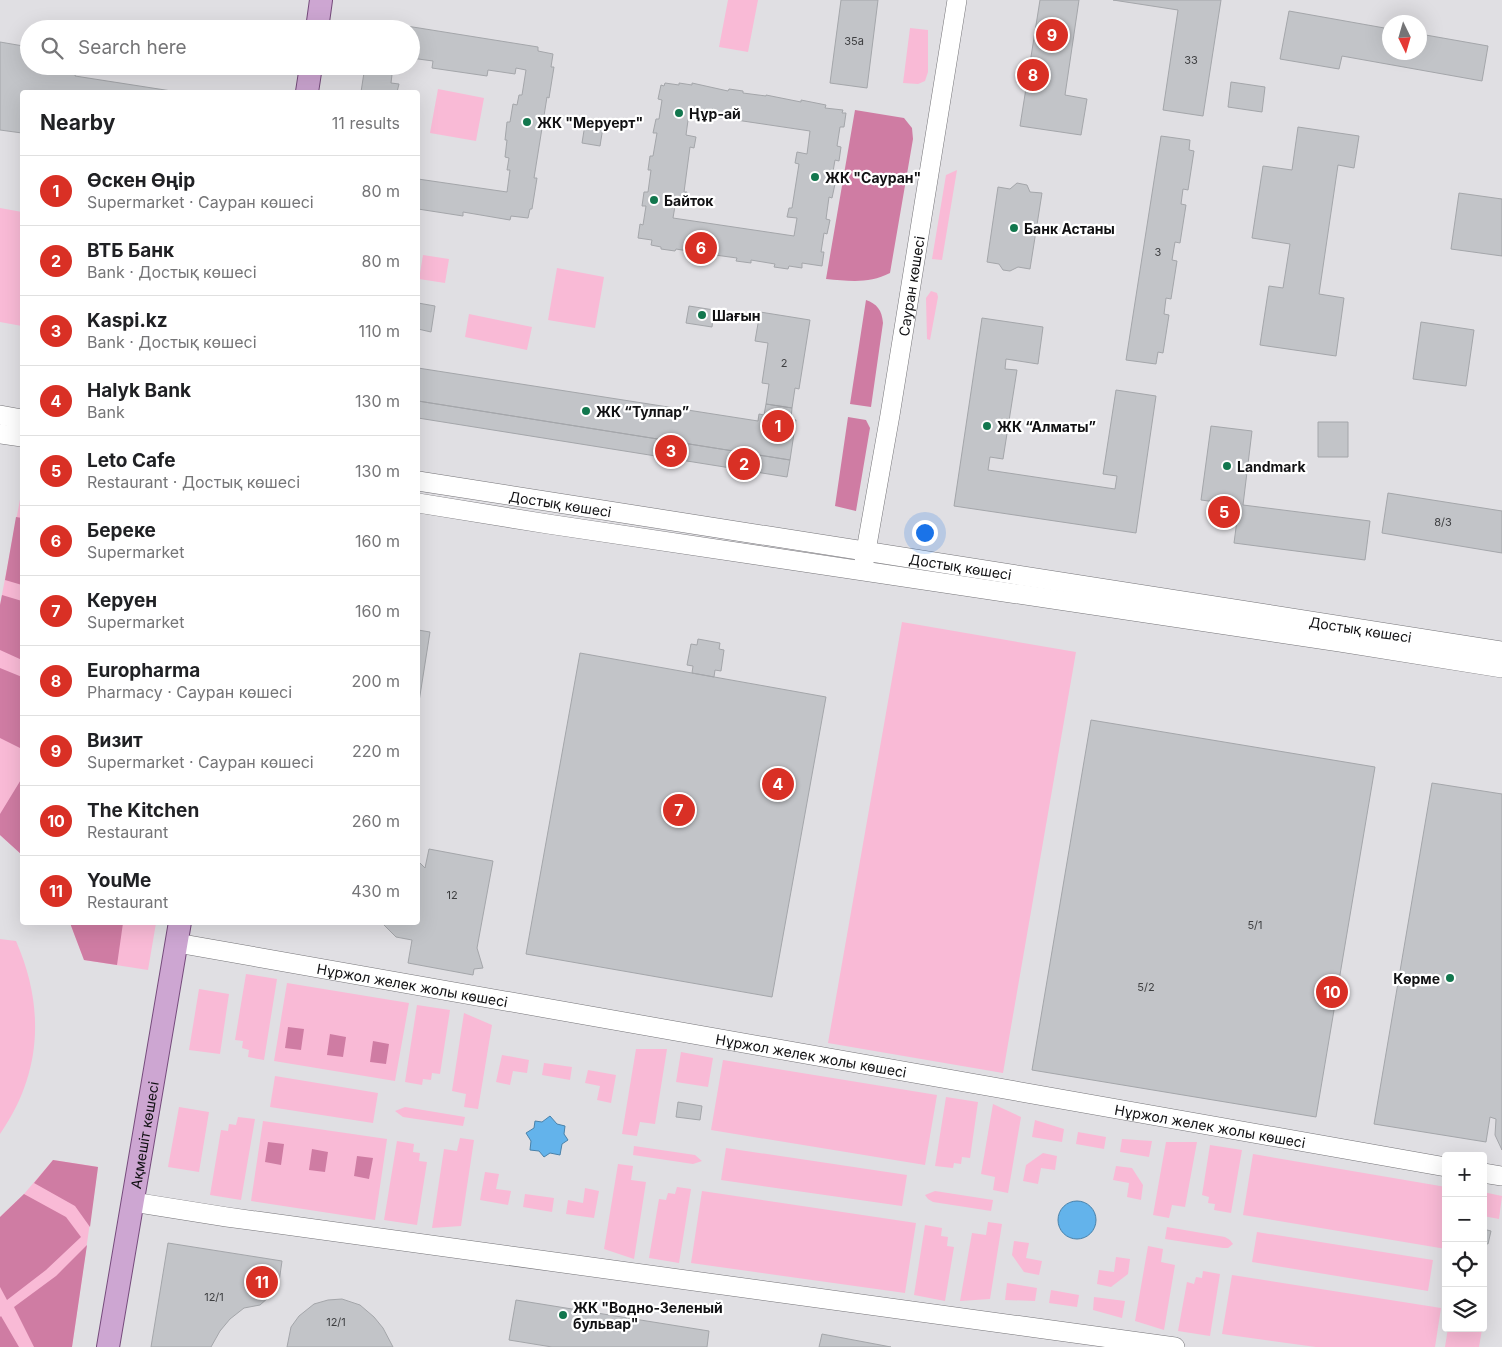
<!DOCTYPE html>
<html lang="en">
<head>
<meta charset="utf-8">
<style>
	:root { --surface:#fff; --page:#f6f6f6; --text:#202124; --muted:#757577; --line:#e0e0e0; --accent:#d93025 }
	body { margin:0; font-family:Inter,sans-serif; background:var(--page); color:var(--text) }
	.controls { position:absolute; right:15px; bottom:15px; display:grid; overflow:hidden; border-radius:5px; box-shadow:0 5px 20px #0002 }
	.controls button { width:45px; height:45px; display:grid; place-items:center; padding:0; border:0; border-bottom:1px solid var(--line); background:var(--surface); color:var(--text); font:25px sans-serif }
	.compass { position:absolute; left:1382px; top:15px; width:45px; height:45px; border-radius:50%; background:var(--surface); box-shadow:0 5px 20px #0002; rotate:175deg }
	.you { position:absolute; left:924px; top:532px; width:18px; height:18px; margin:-12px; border:4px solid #fff; border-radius:50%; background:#1a73e8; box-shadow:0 0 0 8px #1a73e833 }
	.badge { display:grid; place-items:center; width:32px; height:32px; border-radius:50%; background:var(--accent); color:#fff; font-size:16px; font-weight:700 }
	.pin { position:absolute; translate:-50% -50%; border:2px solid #fff; box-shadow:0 1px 5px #0006 }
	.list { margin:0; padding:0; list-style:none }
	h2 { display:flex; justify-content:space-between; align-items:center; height:65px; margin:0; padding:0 20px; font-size:21px }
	h2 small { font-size:16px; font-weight:400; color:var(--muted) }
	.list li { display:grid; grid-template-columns:32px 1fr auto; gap:15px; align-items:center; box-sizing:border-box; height:70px; padding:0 20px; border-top:1px solid var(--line) }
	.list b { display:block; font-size:19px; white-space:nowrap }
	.list p { margin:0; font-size:16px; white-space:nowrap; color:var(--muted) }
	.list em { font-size:16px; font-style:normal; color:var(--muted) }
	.icon { flex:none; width:28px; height:28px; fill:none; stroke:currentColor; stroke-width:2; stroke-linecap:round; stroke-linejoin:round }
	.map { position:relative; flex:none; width:1502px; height:1347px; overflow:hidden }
	.search { position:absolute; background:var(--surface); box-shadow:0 5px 20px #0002; left:20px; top:20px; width:400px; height:55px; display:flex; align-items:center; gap:12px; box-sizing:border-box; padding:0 18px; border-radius:28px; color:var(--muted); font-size:19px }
	.panel { position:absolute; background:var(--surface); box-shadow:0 5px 20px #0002; left:20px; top:90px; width:400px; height:835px; border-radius:5px }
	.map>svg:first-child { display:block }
</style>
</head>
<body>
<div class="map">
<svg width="1502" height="1347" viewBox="0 0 1502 1347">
	<rect width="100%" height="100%" fill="#e0dfe3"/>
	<!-- green -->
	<path fill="#f9bad6" d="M728 0H758L748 52 719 47Z
		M910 28 928 30V72L925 81 918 84 903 83Z
		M438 89 484 98 476 141 430 133Z
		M957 170 942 260 932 259 946 175Z
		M0 208 22 212V326L0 322Z
		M423 255 449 259 445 283 419 279Z
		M557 268 604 277 595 328 548 320Z
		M931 291 937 293 938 297 930 340 927 339 926 298Z
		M469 314 532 327 527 350 465 337Z
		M22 489V855L0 835V605Z
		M902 622 1076 652 1003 1073 828 1043Z
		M70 923H156L148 970 84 960Z
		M0 939 16 941C45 1007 42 1074 0 1134Z
		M246 974 277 979 264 1060 248 1057 249 1050 242 1048 243 1041 235 1040Z
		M287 983 409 1003 395 1081 274 1061Z
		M199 989 229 994 220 1054 189 1050Z
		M417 1005 450 1010 440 1074 432 1073 431 1080 423 1079 422 1085 405 1082Z
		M464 1013 492 1025 478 1109 464 1107 466 1094 452 1091Z
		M636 1049H667L655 1124 640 1122 637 1136 622 1134Z
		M681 1052 713 1058 708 1087 676 1082Z
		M502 1055 529 1060 527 1073 513 1071 510 1085 496 1082Z
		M723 1060 937 1095 925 1165 711 1130Z
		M544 1063 572 1067 570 1080 542 1075Z
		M588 1070 616 1075 611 1103 597 1100 600 1086 585 1083Z
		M275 1076 378 1093 373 1123 270 1107Z
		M946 1097 978 1102 970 1158 962 1157 961 1164 954 1163 953 1168 935 1166Z
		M993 1104 1021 1117 1008 1193 993 1190 995 1177 981 1174Z
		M179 1107 209 1112 199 1172 168 1167Z
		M405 1107 465 1117 463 1126 403 1117 395 1111Z
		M238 1117 255 1119 241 1200 210 1195 221 1130 228 1131 229 1124 236 1125Z
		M1035 1120 1064 1129 1062 1142 1032 1137Z
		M263 1121 387 1139 375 1220 251 1201Z
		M1078 1132 1106 1137 1104 1149 1076 1144Z
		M460 1138 474 1140 461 1226 432 1228 444 1149 457 1151Z
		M1122 1139 1152 1141 1149 1157 1120 1152Z
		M397 1141 414 1144 413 1152 420 1153 419 1161 427 1162 417 1225 384 1220Z
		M1166 1142H1197L1185 1207 1172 1205 1169 1218 1153 1215Z
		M1210 1145 1242 1150 1231 1213 1214 1210 1215 1204 1208 1203 1209 1197 1202 1195Z
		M634 1146 695 1155 702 1161 693 1164 633 1155Z
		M726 1148 907 1175 902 1206 721 1180Z
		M1043 1153 1057 1156 1055 1170 1041 1168 1038 1184 1023 1181 1026 1165Z
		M1253 1154 1446 1187V1249L1243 1215Z
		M53 1160 98 1167 72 1347H0V1217L24 1194Z
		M618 1164 633 1166 631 1180 646 1182 634 1259 604 1249Z
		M1116 1166 1132 1168 1143 1185 1141 1200 1127 1197 1129 1183 1113 1180Z
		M485 1172 499 1174 496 1189 511 1191 508 1205 480 1200Z
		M677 1187 691 1189 679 1263 649 1258 659 1199 666 1200 668 1193 675 1194Z
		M585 1188 599 1191 594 1218 566 1214 568 1200 583 1203Z
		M702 1191 916 1223 905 1293 691 1263Z
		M935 1191 993 1200 991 1211 933 1202 928 1199 925 1195Z
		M1483 1192 1502 1196 1499 1219 1483 1216Z
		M525 1194 554 1198 552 1212 523 1207Z
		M988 1222 1002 1224 990 1299 960 1301 972 1233 986 1235Z
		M925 1225 942 1228 941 1236 948 1237 947 1246 954 1247 945 1301 914 1295Z
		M1167 1227 1225 1237 1230 1240 1233 1244 1228 1248H1223L1165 1239Z
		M1257 1232 1433 1260 1428 1291 1252 1262Z
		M1014 1241 1029 1243 1026 1258 1042 1261 1039 1275 1024 1272 1012 1255Z
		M1148 1246 1163 1249 1161 1262 1175 1265 1164 1330 1135 1321Z
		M1116 1257 1130 1259 1128 1274 1111 1287 1097 1284 1099 1270 1114 1272Z
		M1203 1271 1220 1274 1210 1336 1178 1331 1187 1282 1194 1284 1196 1277 1202 1278Z
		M1232 1275 1441 1308 1435 1347H1316L1222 1334Z
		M1007 1283 1037 1288 1035 1301 1005 1300Z
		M1051 1290 1079 1295 1077 1307 1049 1303Z
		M1094 1297 1125 1301 1122 1318 1093 1310Z
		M1448 1328 1482 1329 1479 1347H1445Z"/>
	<!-- forest -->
	<path fill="#cf7ca3" d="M855 110 904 118 912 128 913 139 890 273C869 284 849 281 826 279Z
		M866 300C877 304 882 310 883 323L871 407 850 404Z
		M848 417 866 420 870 428 856 511 835 506Z
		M16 517 22 518V585L5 580Z
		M2 595 22 601V660L0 650V605Z
		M0 668 22 677V749L0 738Z
		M22 778V855L0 835V814Z
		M70 923H123L117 965 84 960Z
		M288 1027 304 1029 301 1050 285 1048Z
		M330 1034 346 1037 343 1057 327 1055Z
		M373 1041 389 1044 386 1064 370 1062Z
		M268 1142 284 1144 281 1165 265 1162Z
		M312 1149 328 1152 325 1172 309 1170Z
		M357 1156 373 1158 369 1179 354 1176Z
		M53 1160 98 1167 90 1227 75 1206 34 1183Z
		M24 1194 66 1217 81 1237 46 1270 7 1300 0 1287V1217Z
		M87 1245 72 1347H34L14 1307 56 1276Z
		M1 1316 19 1347H0V1317Z"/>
	<!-- water -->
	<path fill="#63b3eb" stroke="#4a82aa" d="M550 1116 557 1124 565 1126 564 1134 568 1140 562 1144 560 1155 550 1153 544 1157 539 1151 530 1150 531 1141 526 1133 534 1128 535 1121 542 1122Z
		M1058 1220a19 19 0 1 1 38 0a19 19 0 1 1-38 0Z"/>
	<!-- building -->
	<path fill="#c2c4c8" stroke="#a4a6aa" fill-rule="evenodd" d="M841 0H878L867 88 830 83Z
		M1040 0H1079L1065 95 1087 99 1081 135 1020 126Z
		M1113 0H1221L1203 116 1163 110 1178 10Z
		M1289 11 1390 29V52H1420V34L1488 46 1482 81 1342 56 1339 69 1280 59Z
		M394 24 538 47V51L553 54 551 67H554L549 98 547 97 534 178H537L532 209H530L528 218 511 216 510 220 463 212V216L418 209V179L507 192 510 170H507L509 158 505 157 507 140H505L507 122H510L513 104 517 105 519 95H522L526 70 516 68 515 74 488 70 487 76 432 68 433 61 411 58V29H393Z
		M0 42 29 47V66H77L75 76 178 92H22V133L0 130Z
		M365 66H393L391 83 399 84 397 92H361Z
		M1231 82 1265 87 1262 112 1228 107Z
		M665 83 679 85V83L692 85V83L728 91 729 89 743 91V93L766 96V95L801 102V100L826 105 825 108 843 110 842 113H846L844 127H840L837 146 841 147 839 161 835 160 831 183 835 184 832 198 829 197 826 219 830 220 827 234 824 233 821 252H824L822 266 802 263V268L789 266 788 269 774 267 775 264 751 260V263L736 261 737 258 715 255 714 257 700 255V253L676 249 675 251 661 249V247L651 245 652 240 638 238 640 224 643 225 646 206H642L644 192H648L651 170H648L650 156H653L657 133H653L656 119H659L662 100 658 99 661 85 664 86ZM689 113 810 131 807 154 797 152 795 163 799 164 792 208H789L787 217 797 218 794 236 673 218 676 200 686 201 687 192H684L690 147 694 148 696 137 686 135Z
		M586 118 604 121 600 146 582 143Z
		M1298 127 1359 136 1354 168 1338 165 1319 294 1344 298 1336 356 1260 345 1269 286 1283 288 1290 244 1252 238 1263 166 1292 170Z
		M1161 136 1190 140 1189 150 1194 151 1188 190 1183 189 1181 204 1186 205 1180 243 1175 242 1172 260 1177 261 1171 299 1166 298 1164 314 1169 315 1163 353 1158 352 1156 364 1126 360Z
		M1017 183 1027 185 1030 192 1042 193 1030 269 1018 267 1010 271 1003 270 999 264 987 262 998 187 1010 189Z
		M1459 193 1502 199V256L1451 249Z
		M418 303 435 306 431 332 418 329Z
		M689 306 714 310 712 327 686 323Z
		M760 312 810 320 799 389 795 388 792 408 766 404 769 384 762 383 768 343 755 341Z
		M982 318 1043 327 1038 364 1006 359 1005 369 1017 370 1003 459 990 457 988 470 1115 489 1117 476 1103 474 1116 390 1156 396 1136 533 954 506Z
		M1421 322 1474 330 1466 386 1413 379Z
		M418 368 758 421 759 414 764 415 766 404 792 408 791 419 796 420 790 460 418 401Z
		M418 401 790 460 787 477 418 418Z
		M1318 422H1348V457H1318Z
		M1211 426 1252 431 1243 505 1370 521 1365 560 1234 543 1239 505 1201 500Z
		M1388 493 1502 511V553L1382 533Z
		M418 630 430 632 418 708Z
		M698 639 720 643 719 649 724 650 721 671 715 670 714 677 692 673 693 666 687 665 691 644 697 645Z
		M580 653 826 697 772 997 526 954Z
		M1091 720 1375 767 1316 1117 1032 1070Z
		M1432 783 1502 794V1150L1495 1135 1496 1119 1490 1117 1486 1142 1374 1124Z
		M429 849 493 861 477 948 483 968 474 969 473 975 408 963 412 940 396 937 384 925V922H418V861L425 868Z
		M678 1102 702 1106 700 1120 676 1117Z
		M1483 1229 1491 1231 1488 1244 1483 1243Z
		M168 1243 282 1261 278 1289 260 1305 244 1308 230 1319 220 1331 211 1347H151Z
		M342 1299 360 1305 374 1317 383 1328 393 1347H287L291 1327 299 1316 314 1304 328 1300Z
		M516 1300 709 1331 707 1347H552L509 1340Z
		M822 1334 891 1347H819Z"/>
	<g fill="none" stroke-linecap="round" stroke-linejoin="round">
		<!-- minor casing -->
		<g stroke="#757478" stroke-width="20">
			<g id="minor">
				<path d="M0 415 22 419"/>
				<path d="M0 434 22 437"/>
				<path id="s1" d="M418 481 1502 651"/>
				<path d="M418 503 548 524 1340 642 1502 668"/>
				<path id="s2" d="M864 562 890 415 957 0"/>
				<path id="s3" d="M177 943 1446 1167"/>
				<path d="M1483 1173 1502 1176"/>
				<path d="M133 1202 227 1217 1175 1347"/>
			</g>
		</g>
		<!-- major casing -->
		<g stroke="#764b7c" stroke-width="24">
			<g id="major">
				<path d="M317 29 321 0"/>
				<path d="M307 92 311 66"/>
				<path id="s4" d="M108 1347 180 922"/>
			</g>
		</g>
		<!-- minor -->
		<use href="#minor" stroke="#fff" stroke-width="19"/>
		<!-- major -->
		<use href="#major" stroke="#cda6d2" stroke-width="22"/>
	</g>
	<!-- markers -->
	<g fill="#12774e" stroke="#fff" stroke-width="2">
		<circle cx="679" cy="113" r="5"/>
		<circle cx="527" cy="122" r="5"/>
		<circle cx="815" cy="177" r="5"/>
		<circle cx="654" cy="200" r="5"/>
		<circle cx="1014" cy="228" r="5"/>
		<circle cx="702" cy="315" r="5"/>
		<circle cx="586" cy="411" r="5"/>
		<circle cx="987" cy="426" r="5"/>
		<circle cx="1227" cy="466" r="5"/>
		<circle cx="1450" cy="978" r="5"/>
		<circle cx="563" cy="1315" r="5"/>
	</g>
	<g text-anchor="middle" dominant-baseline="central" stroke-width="4.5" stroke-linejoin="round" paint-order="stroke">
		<!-- number labels -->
		<g font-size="11" fill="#3d3e40">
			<text x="854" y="41">35а</text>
			<text x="1191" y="60">33</text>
			<text x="1158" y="252">3</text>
			<text x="784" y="363">2</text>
			<text x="1443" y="522">8/3</text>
			<text x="452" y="895">12</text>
			<text x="1255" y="925">5/1</text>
			<text x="1146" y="987">5/2</text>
			<text x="214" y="1297">12/1</text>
			<text x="336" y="1322">12/1</text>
		</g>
		<!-- poi labels -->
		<g font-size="14" font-weight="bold" fill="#111113" stroke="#fff" text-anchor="start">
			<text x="689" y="113">Ңұр-ай</text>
			<text x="537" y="122">ЖК "Меруерт"</text>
			<text x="825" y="177">ЖК "Сауран"</text>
			<text x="664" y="200">Байток</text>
			<text x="1024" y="228">Банк Астаны</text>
			<text x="712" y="315">Шағын</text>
			<text x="596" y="411">ЖК “Тулпар”</text>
			<text x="997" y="426">ЖК “Алматы”</text>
			<text x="1237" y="466">Landmark</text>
			<text x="1440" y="978" text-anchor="end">Көрме</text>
			<text x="573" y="1307">ЖК "Водно-Зеленый<tspan x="573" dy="16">бульвар"</tspan></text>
		</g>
		<!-- street labels -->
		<g font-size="14" fill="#111113" stroke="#fff">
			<text stroke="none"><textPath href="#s2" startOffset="280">Сауран көшесі</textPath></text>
			<text stroke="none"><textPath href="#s1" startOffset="144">Достық көшесі</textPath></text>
			<text stroke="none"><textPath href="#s1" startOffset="549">Достық көшесі</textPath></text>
			<text stroke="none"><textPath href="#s1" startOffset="954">Достық көшесі</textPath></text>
			<text stroke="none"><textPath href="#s3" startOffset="239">Нұржол желек жолы көшесі</textPath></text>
			<text stroke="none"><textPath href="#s3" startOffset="644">Нұржол желек жолы көшесі</textPath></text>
			<text stroke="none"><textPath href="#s3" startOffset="1049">Нұржол желек жолы көшесі</textPath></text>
			<text stroke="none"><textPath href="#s4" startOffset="215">Ақмешіт көшесі</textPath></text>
		</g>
	</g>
</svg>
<div class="controls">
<button>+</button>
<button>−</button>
<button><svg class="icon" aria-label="locate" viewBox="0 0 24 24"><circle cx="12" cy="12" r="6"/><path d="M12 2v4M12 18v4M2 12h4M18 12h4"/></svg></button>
<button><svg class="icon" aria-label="layers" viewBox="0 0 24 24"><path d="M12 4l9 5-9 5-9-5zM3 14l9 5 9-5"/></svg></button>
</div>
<svg class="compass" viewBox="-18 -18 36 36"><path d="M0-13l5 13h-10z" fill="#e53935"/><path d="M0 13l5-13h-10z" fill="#757577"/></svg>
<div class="you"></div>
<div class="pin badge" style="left:778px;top:426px">1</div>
<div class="pin badge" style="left:744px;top:464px">2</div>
<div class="pin badge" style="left:671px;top:451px">3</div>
<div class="pin badge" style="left:778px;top:784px">4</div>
<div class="pin badge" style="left:1224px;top:512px">5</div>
<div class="pin badge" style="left:701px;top:248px">6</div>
<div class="pin badge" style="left:679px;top:810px">7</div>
<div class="pin badge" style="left:1033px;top:75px">8</div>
<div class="pin badge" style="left:1052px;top:35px">9</div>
<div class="pin badge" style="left:1332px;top:992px">10</div>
<div class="pin badge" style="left:262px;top:1282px">11</div>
<div class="search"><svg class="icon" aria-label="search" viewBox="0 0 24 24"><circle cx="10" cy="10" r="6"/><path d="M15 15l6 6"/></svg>Search here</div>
<section class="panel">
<h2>Nearby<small>11 results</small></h2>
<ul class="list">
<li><span class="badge">1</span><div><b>Өскен Өңір</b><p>Supermarket · Сауран көшесі</p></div><em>80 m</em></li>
<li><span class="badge">2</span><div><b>ВТБ Банк</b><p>Bank · Достық көшесі</p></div><em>80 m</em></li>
<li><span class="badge">3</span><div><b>Kaspi.kz</b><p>Bank · Достық көшесі</p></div><em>110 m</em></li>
<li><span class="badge">4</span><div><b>Halyk Bank</b><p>Bank</p></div><em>130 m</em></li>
<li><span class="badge">5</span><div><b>Leto Cafe</b><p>Restaurant · Достық көшесі</p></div><em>130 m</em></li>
<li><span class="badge">6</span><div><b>Береке</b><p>Supermarket</p></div><em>160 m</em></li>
<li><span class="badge">7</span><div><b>Керуен</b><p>Supermarket</p></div><em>160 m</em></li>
<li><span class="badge">8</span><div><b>Europharma</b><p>Pharmacy · Сауран көшесі</p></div><em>200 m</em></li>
<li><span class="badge">9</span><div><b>Визит</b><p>Supermarket · Сауран көшесі</p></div><em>220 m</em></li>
<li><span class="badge">10</span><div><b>The Kitchen</b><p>Restaurant</p></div><em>260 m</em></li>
<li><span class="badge">11</span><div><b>YouMe</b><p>Restaurant</p></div><em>430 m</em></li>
</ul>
</section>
</div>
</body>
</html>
